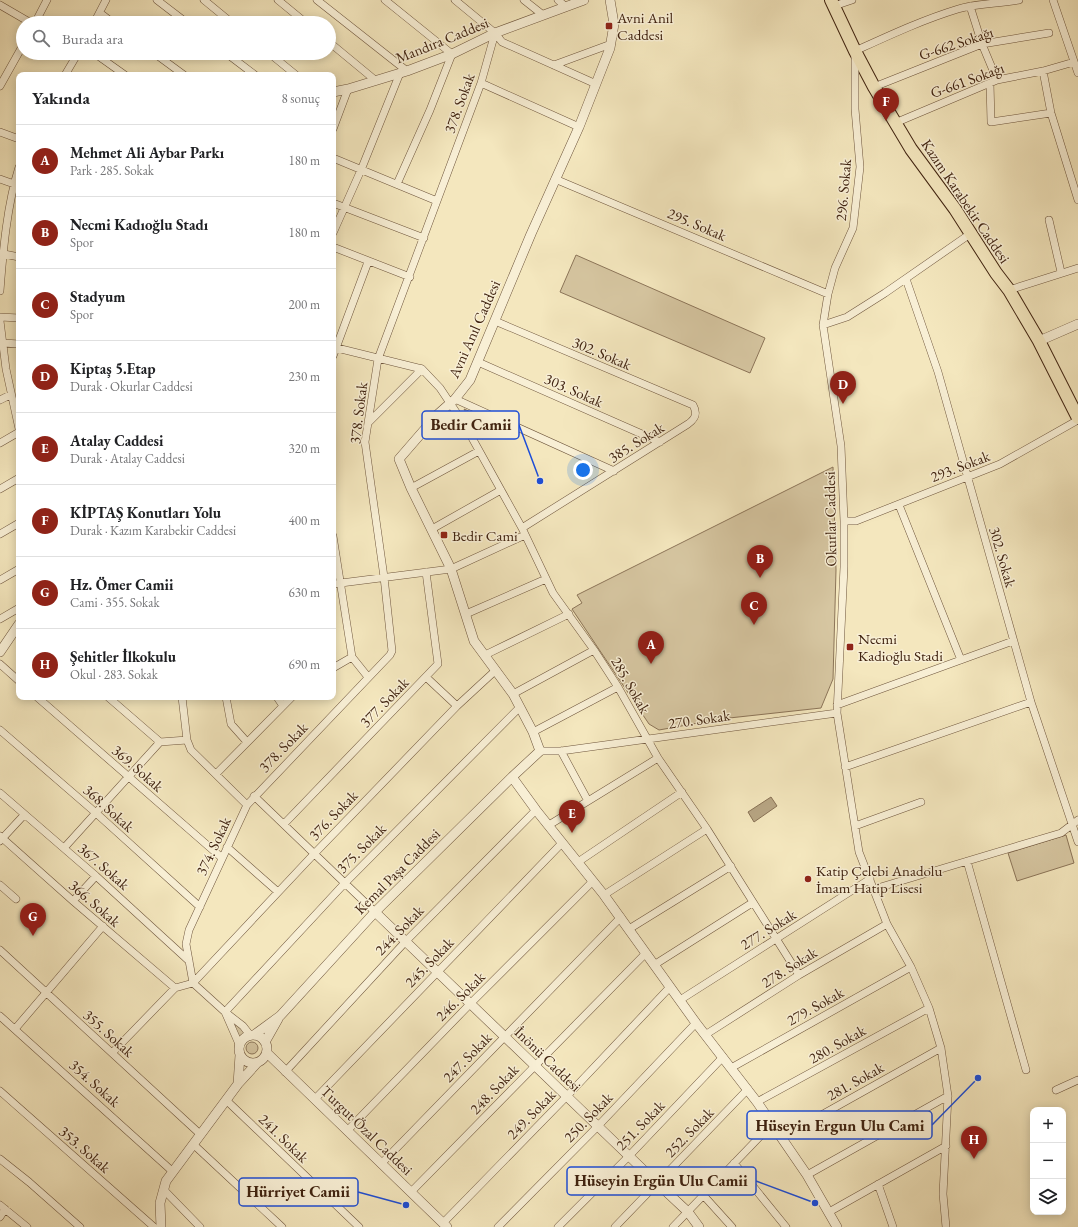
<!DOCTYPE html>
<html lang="tr">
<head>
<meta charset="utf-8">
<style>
	:root { --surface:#fff; --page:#f6f6f6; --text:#202124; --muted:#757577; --line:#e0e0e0; --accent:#8f2418 }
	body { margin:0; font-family:"EB Garamond",serif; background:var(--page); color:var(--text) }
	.controls { position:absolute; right:12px; bottom:12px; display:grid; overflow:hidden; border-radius:8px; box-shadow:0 2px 10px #0003 }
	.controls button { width:36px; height:36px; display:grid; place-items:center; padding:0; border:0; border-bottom:1px solid var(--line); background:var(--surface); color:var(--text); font:20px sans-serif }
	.you { position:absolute; left:583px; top:470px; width:14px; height:14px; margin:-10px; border:3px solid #fff; border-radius:50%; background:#1a73e8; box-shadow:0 0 0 6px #1a73e833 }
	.badge { display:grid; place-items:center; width:26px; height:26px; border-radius:50%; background:var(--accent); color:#fff; font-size:13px; font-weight:700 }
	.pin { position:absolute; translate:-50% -33px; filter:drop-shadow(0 1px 2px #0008) }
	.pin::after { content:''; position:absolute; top:21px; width:14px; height:12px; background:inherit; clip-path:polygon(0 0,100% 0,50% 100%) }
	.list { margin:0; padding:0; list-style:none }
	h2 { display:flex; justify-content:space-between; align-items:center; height:52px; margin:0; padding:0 16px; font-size:17px }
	h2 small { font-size:13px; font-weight:400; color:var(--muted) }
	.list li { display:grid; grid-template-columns:26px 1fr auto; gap:12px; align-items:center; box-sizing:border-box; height:72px; padding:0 16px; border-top:1px solid var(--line) }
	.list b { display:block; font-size:15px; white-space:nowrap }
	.list p { margin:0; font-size:13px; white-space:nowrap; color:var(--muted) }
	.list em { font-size:13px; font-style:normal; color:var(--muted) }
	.icon { flex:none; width:22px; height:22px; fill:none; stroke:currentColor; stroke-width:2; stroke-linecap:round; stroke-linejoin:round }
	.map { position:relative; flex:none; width:1078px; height:1227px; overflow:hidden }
	.search { position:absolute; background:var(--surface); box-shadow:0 2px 10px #0003; left:16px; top:16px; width:320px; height:44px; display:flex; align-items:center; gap:10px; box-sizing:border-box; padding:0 14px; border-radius:22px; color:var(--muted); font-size:15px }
	.panel { position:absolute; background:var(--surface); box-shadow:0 2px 10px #0003; left:16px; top:72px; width:320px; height:628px; border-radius:8px }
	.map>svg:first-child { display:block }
</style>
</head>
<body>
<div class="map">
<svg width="1078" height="1227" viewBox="0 0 1078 1227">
	<rect width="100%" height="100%" fill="#f4e7be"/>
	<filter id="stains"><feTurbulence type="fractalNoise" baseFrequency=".005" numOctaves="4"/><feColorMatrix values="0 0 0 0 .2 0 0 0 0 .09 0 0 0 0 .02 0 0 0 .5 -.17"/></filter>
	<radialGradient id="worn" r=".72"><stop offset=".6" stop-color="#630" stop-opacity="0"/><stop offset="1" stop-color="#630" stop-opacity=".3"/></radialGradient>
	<!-- green -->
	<path fill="#d6c6a1" stroke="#8c7559" d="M576 255 765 338 750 373 560 292Z
		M464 409 503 426 482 439Z
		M833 467 836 570 833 679 821 708 720 719 659 730 649 724 572 609 582 603 577 595Z
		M1066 835 1074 863 1017 881 1008 853Z
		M234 1022 248 1033 240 1041 238 1040Z
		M246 1048a6 6 0 1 1 12 0a6 6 0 1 1-12 0Z"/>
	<!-- water -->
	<path fill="#b7a583" stroke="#887155" d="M771 797 777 806 754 822 748 812Z"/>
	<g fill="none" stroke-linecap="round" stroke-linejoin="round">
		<!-- minor casing -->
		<g stroke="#6e553c" stroke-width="8">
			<path id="minor" d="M157 0 187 23
				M204 0 232 23
				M278 0 306 23
				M317 0 407 71
				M385 0 452 54 430 110 397 184
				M455 0 495 33 502 42 596 84
				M524 0 543 15
				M558 0 566 7
				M1053 0 1078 73
				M0 5 31 23
				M834 6 852 0
				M970 6 982 44 997 80
				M100 13 113 23
				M35 23 47 0
				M94 23 106 0
				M329 42 375 80
				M94 53 125 75
				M154 53 184 75
				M226 53 255 75
				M269 53 296 75
				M554 65 611 44
				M1043 71 1051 113 1078 200
				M65 75 78 53
				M481 83 579 127
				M990 83 991 122 1051 113
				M0 86 23 45
				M874 87 982 44 1049 33
				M895 123 997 80 1043 71 1074 62
				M333 129 348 89
				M0 132 19 139
				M333 158 437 201
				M0 179 14 184
				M555 179 828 294
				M333 203 424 238
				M1049 220 1061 272
				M333 233 361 170 400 73
				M333 247 410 277
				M4 254 19 257
				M906 279 938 372 1031 702 1078 842
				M1009 290 1078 268
				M0 291C3 251 7 205 19 167
				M0 317 19 318
				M0 321 6 369 19 429
				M495 321 693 405C698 414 695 419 688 424L522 528
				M823 325 847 317 885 293 970 234
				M3 343 19 344
				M333 347 422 369 440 388 466 427 522 528 553 593 594 650 618 687 658 758 707 829 799 975
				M333 356 368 262
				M478 362 660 442
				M455 399 614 471
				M0 400 10 395
				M369 422 422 369
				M0 443 19 432
				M411 488 479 451
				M0 489 19 478
				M899 505 961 660
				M844 521H856L1000 464 1078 420
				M432 529 501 490
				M0 534 19 523
				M333 536 352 657 368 677
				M0 580 19 569
				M333 584 451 569 525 535
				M466 614 546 579
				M0 619 19 608
				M485 655 569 614
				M0 664 19 681
				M333 668 352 657
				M426 677 457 706
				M513 694 594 650
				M37 697 222 858
				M108 697 160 742
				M182 697 187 740 191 750 247 805
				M226 697 231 724 247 742
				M277 697 283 706
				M837 705 1013 641
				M0 730 96 813 200 907
				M533 732 618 687
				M540 751H561L837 713
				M561 751 588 801
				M845 767 1031 702
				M216 774 292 697
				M0 793 96 876 189 961
				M254 796 375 912
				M284 824 438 664 426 572
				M549 825 658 758
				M855 826 921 802
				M0 836 73 901 175 988
				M0 841 24 815
				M227 847 278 892
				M64 848 160 742 187 740
				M967 861 1026 1070
				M578 862 682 792
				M0 885 16 899
				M874 889 1061 833 1078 820
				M604 895 707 829
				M73 901 96 876
				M629 929 731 866
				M0 950 200 1134
				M654 965 752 903
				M680 1000 870 879
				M225 1012 344 884 520 707
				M225 1012 239 1044V1050
				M0 1016 172 1171
				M15 1029 103 926
				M250 1035 243 1026 225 1012 193 983 186 944 189 930 247 805 390 655 392 651 384 577 365 442 378 359 481 83 495 33
				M705 1035 799 975 887 924
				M112 1053 175 988 193 983 314 854 457 706 496 670
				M731 1068 911 967
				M285 1072 406 941 536 810
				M1056 1090 1078 1080
				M0 1091 154 1227
				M315 1099 562 843
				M226 1100 359 1227
				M757 1102 929 1008
				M347 1131 471 1003 593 881
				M782 1137 941 1048
				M193 1144 282 1227
				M0 1159 29 1182 80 1227
				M734 1163 786 1227
				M381 1164 621 917
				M807 1175 948 1096
				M878 1184 893 1227
				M164 1190 200 1227
				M411 1192 646 953
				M704 1196 732 1227
				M0 1205 27 1227
				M829 1212 946 1146
				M0 1217 5 1209
				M443 1223 567 1096 670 987
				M498 1227 598 1126 696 1023
				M558 1227 629 1156 723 1057
				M615 1227 748 1089
				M673 1227 772 1124
				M946 1227 943 1194 948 1096 941 1048 929 1008 911 967 887 924 859 852 837 713 844 567V521L841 446 823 325 828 294 835 268 853 228 860 167 855 109V51C888 36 922 20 958 9 977 3 998 4 1019 0"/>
		</g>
		<!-- tertiary casing -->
		<g stroke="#6e553c" stroke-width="10">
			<path id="tertiary" d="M333 92 348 89 407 71 452 54 495 33 584 0
				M1039 341 1078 324
				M0 652 19 624
				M512 777 536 810 604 895 696 1023 757 1102 807 1175 837 1227
				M375 912 657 1183 688 1212 699 1227
				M254 1035 280 1016 375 912 512 777 540 751 533 732 513 694 474 641 451 569 411 488 399 459 438 414 455 399 470 380 531 234 579 127 610 48 614 24 610 0
				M239 1049a14 14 0 1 1 28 0a14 14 0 1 1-28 0Z
				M265 1042 278 1019
				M267 1053 447 1227
				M238 1084 240 1055
				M161 1227 160 1203 166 1181 238 1084 258 1062"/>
		</g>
		<!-- primary casing -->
		<g stroke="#412411" stroke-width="14">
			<path id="primary" d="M831 0 855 51 874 87 911 149 955 209 996 273 1009 290 1039 341 1078 418"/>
		</g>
		<!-- minor -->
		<use href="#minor" stroke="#f8efd5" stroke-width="7"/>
		<!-- tertiary -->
		<use href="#tertiary" stroke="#f8efd5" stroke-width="9"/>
		<!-- primary -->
		<use href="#primary" stroke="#f4e7be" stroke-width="12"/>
	</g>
	<!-- markers -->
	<g fill="#8f2418" stroke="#f8efd5" stroke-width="1.5">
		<rect x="605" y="22" width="8" height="8" rx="2"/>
		<rect x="440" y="531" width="8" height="8" rx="2"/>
		<rect x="846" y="643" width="8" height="8" rx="2"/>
		<circle cx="808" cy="879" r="4"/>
	</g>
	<g text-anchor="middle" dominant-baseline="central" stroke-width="3" stroke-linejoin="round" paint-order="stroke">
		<!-- poi labels -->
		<g font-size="15" fill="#412411" stroke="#f8efd5" text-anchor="start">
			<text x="617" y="17">Avni Anil<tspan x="617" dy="17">Caddesi</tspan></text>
			<text x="452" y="535">Bedir Cami</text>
			<text x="858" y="638">Necmi<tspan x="858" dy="17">Kadioğlu Stadi</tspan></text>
			<text x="816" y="870">Katip Çelebi Anadolu<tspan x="816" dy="17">İmam Hatip Lisesi</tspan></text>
		</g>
		<!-- street labels -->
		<g font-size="15" fill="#412411" stroke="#f8efd5">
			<text transform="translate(442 40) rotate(-22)">Mandıra Caddesi</text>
			<text transform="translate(956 43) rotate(-18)">G-662 Sokağı</text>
			<text transform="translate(967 80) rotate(-20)">G-661 Sokağı</text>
			<text transform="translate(459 103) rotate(-70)">378. Sokak</text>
			<text transform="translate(843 190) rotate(-85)">296. Sokak</text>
			<text transform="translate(966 201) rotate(56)">Kazım Karabekir Caddesi</text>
			<text transform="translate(697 224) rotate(23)">295. Sokak</text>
			<text transform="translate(474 329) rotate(-66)">Avni Anıl Caddesi</text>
			<text transform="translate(602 353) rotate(23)">302. Sokak</text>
			<text transform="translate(574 390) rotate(24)">303. Sokak</text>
			<text transform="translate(358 413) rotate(-83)">378. Sokak</text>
			<text transform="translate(636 442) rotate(-32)">385. Sokak</text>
			<text transform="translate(960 466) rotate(-21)">293. Sokak</text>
			<text transform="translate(830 519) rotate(-91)">Okurlar Caddesi</text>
			<text transform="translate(1003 557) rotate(74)">302. Sokak</text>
			<text transform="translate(631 685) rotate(60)">285. Sokak</text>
			<text transform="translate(384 702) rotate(-46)">377. Sokak</text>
			<text transform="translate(699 719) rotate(-8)">270. Sokak</text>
			<text transform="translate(283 747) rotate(-46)">378. Sokak</text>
			<text transform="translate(138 768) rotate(41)">369. Sokak</text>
			<text transform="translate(109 808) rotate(42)">368. Sokak</text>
			<text transform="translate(333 815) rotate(-46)">376. Sokak</text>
			<text transform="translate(213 846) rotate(-65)">374. Sokak</text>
			<text transform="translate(361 848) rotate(-45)">375. Sokak</text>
			<text transform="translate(104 866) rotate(41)">367. Sokak</text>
			<text transform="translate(397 871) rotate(-45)">Kemal Paşa Caddesi</text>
			<text transform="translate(95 903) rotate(41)">366. Sokak</text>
			<text transform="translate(768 929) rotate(-32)">277. Sokak</text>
			<text transform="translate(399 930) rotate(-46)">244. Sokak</text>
			<text transform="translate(429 962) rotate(-46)">245. Sokak</text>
			<text transform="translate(789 967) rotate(-32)">278. Sokak</text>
			<text transform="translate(460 996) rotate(-45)">246. Sokak</text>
			<text transform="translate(815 1006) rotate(-29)">279. Sokak</text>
			<text transform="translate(109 1033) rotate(42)">355. Sokak</text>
			<text transform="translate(837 1044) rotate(-29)">280. Sokak</text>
			<text transform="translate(467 1057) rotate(-46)">247. Sokak</text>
			<text transform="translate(548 1059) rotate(44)">İnönü Caddesi</text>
			<text transform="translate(855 1081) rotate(-29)">281. Sokak</text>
			<text transform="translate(95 1083) rotate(42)">354. Sokak</text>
			<text transform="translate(494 1089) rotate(-46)">248. Sokak</text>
			<text transform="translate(531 1114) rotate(-46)">249. Sokak</text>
			<text transform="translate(588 1117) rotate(-46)">250. Sokak</text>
			<text transform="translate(640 1125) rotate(-46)">251. Sokak</text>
			<text transform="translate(367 1130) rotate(44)">Turgut Özal Caddesi</text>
			<text transform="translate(689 1132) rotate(-46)">252. Sokak</text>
			<text transform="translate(284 1138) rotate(44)">241. Sokak</text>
			<text transform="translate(85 1149) rotate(41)">353. Sokak</text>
		</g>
	</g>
	<!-- callouts -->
	<path fill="none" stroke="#1d4ed8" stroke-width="1.5" d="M540 481L519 425M978 1078L932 1125M815 1203L756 1181M406 1205L358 1192"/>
	<g fill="#1d4ed8" stroke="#f8efd5" stroke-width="1.5">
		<circle cx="540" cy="481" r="4"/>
		<circle cx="978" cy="1078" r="4"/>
		<circle cx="815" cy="1203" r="4"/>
		<circle cx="406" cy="1205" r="4"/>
	</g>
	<g fill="#f8efd5" stroke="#1d4ed8" stroke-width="1.5">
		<rect x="422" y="411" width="97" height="28" rx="4"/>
		<rect x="747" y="1111" width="185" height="28" rx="4"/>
		<rect x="567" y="1167" width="189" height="28" rx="4"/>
		<rect x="239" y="1178" width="119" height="28" rx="4"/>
	</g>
	<g font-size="16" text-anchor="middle" font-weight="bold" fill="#412411">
		<text x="471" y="430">Bedir Camii</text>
		<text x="840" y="1131">Hüseyin Ergun Ulu Cami</text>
		<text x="661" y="1186">Hüseyin Ergün Ulu Camii</text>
		<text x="298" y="1197">Hürriyet Camii</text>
	</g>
	<rect width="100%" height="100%" filter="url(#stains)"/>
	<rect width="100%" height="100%" fill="url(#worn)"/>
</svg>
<div class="controls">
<button>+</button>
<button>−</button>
<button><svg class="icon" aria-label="layers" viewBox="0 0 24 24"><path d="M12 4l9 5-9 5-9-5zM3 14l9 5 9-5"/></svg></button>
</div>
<div class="you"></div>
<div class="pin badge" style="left:651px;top:664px">A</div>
<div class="pin badge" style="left:760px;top:578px">B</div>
<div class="pin badge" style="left:754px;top:625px">C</div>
<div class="pin badge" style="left:843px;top:404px">D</div>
<div class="pin badge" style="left:572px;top:833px">E</div>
<div class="pin badge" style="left:886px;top:121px">F</div>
<div class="pin badge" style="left:33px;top:936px">G</div>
<div class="pin badge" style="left:974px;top:1159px">H</div>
<div class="search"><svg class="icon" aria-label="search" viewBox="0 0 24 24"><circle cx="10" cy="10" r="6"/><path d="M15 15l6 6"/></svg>Burada ara</div>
<section class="panel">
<h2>Yakında<small>8 sonuç</small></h2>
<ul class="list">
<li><span class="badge">A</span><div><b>Mehmet Ali Aybar Parkı</b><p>Park · 285. Sokak</p></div><em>180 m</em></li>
<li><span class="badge">B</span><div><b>Necmi Kadıoğlu Stadı</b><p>Spor</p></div><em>180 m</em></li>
<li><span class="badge">C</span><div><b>Stadyum</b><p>Spor</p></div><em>200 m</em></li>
<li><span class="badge">D</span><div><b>Kiptaş 5.Etap</b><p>Durak · Okurlar Caddesi</p></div><em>230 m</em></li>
<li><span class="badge">E</span><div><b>Atalay Caddesi</b><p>Durak · Atalay Caddesi</p></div><em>320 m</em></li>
<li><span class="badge">F</span><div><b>KİPTAŞ Konutları Yolu</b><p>Durak · Kazım Karabekir Caddesi</p></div><em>400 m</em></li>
<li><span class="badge">G</span><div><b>Hz. Ömer Camii</b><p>Cami · 355. Sokak</p></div><em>630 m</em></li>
<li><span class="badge">H</span><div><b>Şehitler İlkokulu</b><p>Okul · 283. Sokak</p></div><em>690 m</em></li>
</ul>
</section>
</div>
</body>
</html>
